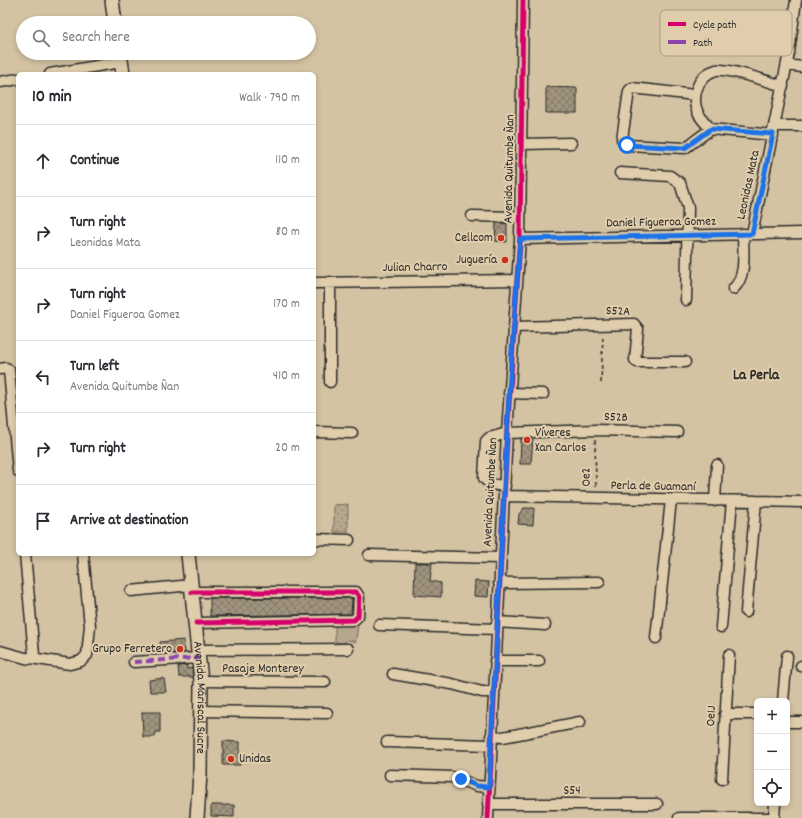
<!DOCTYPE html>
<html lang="en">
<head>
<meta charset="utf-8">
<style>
	:root { --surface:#fff; --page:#f2f2f3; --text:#2b2b33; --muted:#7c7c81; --line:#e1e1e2 }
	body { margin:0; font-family:Dekko,sans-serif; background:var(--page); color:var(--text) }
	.controls { position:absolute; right:12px; bottom:12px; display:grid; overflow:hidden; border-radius:6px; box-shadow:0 2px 6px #0003 }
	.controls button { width:36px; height:36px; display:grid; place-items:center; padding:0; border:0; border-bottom:1px solid var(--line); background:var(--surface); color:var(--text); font:20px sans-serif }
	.stop { position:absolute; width:12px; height:12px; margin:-9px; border:3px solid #1a73e8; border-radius:50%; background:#fff }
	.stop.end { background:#1a73e8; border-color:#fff; box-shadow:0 1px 4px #0008 }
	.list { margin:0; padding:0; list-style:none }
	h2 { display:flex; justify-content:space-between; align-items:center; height:52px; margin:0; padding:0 16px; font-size:17px }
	h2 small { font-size:13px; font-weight:400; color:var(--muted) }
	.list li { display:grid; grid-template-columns:26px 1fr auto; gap:12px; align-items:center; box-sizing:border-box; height:72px; padding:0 16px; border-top:1px solid var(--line) }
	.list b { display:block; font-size:15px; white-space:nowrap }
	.list p { margin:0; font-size:13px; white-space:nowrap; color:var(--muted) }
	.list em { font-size:13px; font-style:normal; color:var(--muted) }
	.icon { flex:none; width:22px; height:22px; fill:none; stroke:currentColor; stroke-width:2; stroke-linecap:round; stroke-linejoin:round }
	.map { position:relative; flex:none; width:802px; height:818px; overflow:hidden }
	.search { position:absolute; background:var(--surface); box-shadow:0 2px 6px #0003; left:16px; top:16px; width:300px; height:44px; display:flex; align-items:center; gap:10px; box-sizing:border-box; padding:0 14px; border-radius:22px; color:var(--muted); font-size:15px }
	.panel { position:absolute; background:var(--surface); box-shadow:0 2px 6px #0003; left:16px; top:72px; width:300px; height:484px; border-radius:6px }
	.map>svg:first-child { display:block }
</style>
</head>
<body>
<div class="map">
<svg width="802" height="818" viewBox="0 0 802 818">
	<defs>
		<pattern id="park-dots" width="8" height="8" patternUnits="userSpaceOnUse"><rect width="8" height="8" fill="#b5a78d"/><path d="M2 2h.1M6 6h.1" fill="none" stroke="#938873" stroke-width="1.8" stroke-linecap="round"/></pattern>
		<pattern id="building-cross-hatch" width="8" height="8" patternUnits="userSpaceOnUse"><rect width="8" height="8" fill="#a0947e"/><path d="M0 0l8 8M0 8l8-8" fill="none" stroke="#837967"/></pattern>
	</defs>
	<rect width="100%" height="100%" fill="#d4c3a3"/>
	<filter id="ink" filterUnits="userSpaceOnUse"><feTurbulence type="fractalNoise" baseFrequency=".025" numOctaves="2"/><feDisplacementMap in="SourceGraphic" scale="8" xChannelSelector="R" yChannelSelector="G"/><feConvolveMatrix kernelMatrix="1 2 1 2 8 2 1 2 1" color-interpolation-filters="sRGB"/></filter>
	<g filter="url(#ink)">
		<!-- grass -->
		<path fill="#b5a78d" stroke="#70695c" d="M335 622H358L356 642 348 640 343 643 335 642Z"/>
		<!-- park -->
		<path fill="url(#park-dots)" stroke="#70695c" d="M348 504V532H334V505Z"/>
		<!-- building -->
		<path fill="url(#building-cross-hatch)" stroke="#2b2b2b" d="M546 87 577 88V113H546Z
			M496 223H507V242L495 241Z
			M521 439H533L531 464H520Z
			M524 508H534L533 525 518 524 519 514Z
			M415 563H432L430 581 441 583V597L414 595Z
			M475 581 489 582 488 597 474 596Z
			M210 598H352V599L351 614 210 616Z
			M184 640 185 652 161 654 160 642Z
			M187 665V669L192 668 193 677H179L178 666Z
			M164 678 166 692H150L149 680Z
			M142 712H160V732H156L155 737H143Z
			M223 741 240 742V765H223Z
			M211 805H234V817L211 816Z"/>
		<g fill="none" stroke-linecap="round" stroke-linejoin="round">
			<!-- minor casing -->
			<g stroke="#2b2b2b" stroke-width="13">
				<path id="minor" d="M787 65 802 67
					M50 74 121 62
					M0 82 18 79
					M695 95 632 88 629 91 622 139 627 145 685 148 711 129 773 135
					M774 126H802
					M711 129C699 117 692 108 696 91 699 81 705 73 716 70 728 68 770 82 783 86
					M521 144 571 143
					M620 173 670 176 680 183 688 208 686 300
					M472 216 520 217
					M752 234 789 53 796 0
					M520 239 802 233
					M314 283 517 280
					M733 289C747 277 743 251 743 234
					M514 327 634 324 638 329 635 360 637 362H685
					M0 369 6 368 9 370 18 471
					M330 382V282
					M509 393 543 394
					M314 432 352 433
					M505 486C495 485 490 485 484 478L486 441 489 438 507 433 595 430 677 432
					M505 496 802 502
					M715 501 717 465
					M314 539 349 540
					M369 555 500 558
					M499 583 599 582
					M131 591 191 585
					M192 592H356L359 597 358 616 354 620 196 623
					M746 612 756 501
					M497 622 545 625
					M379 625 497 629
					M721 627 732 501
					M656 638 671 500
					M199 650 348 649
					M0 651 29 659 34 655 25 554
					M31 658 70 664 81 661 87 655 90 626 83 554
					M495 661H539
					M134 662 199 658
					M801 666H802
					M393 674 452 684 482 692H494
					M201 681 325 682
					M783 701 787 656
					M201 711 327 713
					M725 714H757
					M787 722H802
					M491 736 503 737 580 722
					M387 742 491 745
					M390 775 452 777 477 786 489 787
					M722 779 729 655
					M488 804H657
					M488 818 507 433 520 239 523 0
					M679 818H774
					M774 818 775 803"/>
			</g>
			<!-- major casing -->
			<g stroke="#2b2b2b" stroke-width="16">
				<g id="major">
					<path d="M112 0 115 23"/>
					<path d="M120 53 123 74"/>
					<path id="s1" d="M188 554 201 681 200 774 197 818"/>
				</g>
			</g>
			<!-- path -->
			<path stroke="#2b2b2b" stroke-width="1.5" stroke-dasharray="4 3" stroke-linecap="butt" d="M601 383 603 334
				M595 440 596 488"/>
			<!-- minor -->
			<use href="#minor" stroke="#dfcdab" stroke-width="10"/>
			<!-- major -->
			<use href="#major" stroke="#dfcdab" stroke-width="13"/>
			<!-- quiet -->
			<path stroke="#8e44ad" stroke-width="4" stroke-dasharray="8 4" stroke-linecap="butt" d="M134 662 199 658"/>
			<!-- cycleway casing -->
			<g stroke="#dfcdab" stroke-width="8">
				<path id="cycleway" d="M192 592H356L359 597 358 616 354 620 196 623
					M488 818 507 433 520 239 523 0"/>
			</g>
			<!-- cycleway -->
			<use href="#cycleway" stroke="#d6006c" stroke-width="5"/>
		</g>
	</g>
	<g fill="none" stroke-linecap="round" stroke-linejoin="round" filter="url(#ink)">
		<!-- route -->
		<path stroke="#1a73e8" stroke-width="5" d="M461 779 477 786 489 787 509 393 520 239 752 234 773 134 711 129 685 148 627 145"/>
	</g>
	<!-- markers -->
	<g fill="#c8321e" stroke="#dfcdab" stroke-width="1.5">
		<circle cx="501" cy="238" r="4"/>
		<circle cx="505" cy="260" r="4"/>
		<circle cx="527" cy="440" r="4"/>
		<circle cx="180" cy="649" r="4"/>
		<circle cx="231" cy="759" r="4"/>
	</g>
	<g text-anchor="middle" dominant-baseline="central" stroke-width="4" stroke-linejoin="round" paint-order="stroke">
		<!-- street labels -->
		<g font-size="13" fill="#2b2b2b" stroke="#dfcdab">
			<text transform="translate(510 169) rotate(-89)">Avenida Quitumbe Ñan</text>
			<text transform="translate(749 185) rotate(-78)">Leonidas Mata</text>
			<text transform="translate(661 223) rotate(-1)">Daniel Figueroa Gomez</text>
			<text transform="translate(415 268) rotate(-1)">Julian Charro</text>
			<text transform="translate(618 312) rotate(2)">S52A</text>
			<text transform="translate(616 418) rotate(2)">S52B</text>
			<text transform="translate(587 477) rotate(-91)">Oe2</text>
			<text transform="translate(653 487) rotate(1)">Perla de Guamaní</text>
			<text transform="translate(491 492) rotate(-87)">Avenida Quitumbe Ñan</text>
			<text x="263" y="669">Pasaje Monterey</text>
			<text stroke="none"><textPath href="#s1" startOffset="144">Avenida Mariscal Sucre</textPath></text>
			<text transform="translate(712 716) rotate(-87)">Oe1J</text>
			<text x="572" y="791">S54</text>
		</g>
		<!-- poi labels -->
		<g font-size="13" fill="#2b2b2b" stroke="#dfcdab" text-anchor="end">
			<text x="493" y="238">Cellcom</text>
			<text x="497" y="260">Juguería</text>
			<text x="535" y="433" text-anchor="start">Víveres<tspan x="535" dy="15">Xan Carlos</tspan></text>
			<text x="172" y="649">Grupo Ferretero</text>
			<text x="239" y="759" text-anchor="start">Unidas</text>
		</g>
		<!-- quarter labels -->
		<g font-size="15" font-weight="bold" fill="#2b2b2b" stroke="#dfcdab">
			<text x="756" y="376">La Perla</text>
		</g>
	</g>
	<!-- legend -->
	<rect x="660" y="10" width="132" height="46" rx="6" fill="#dfcdab" stroke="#a99c85" stroke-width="1"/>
	<rect x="668" y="22" width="18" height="4" fill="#d6006c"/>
	<rect x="668" y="40" width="18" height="4" fill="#8e44ad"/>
	<g font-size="11" fill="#2b2b2b">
		<text x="693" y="28">Cycle path</text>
		<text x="693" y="46">Path</text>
	</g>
</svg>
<div class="controls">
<button>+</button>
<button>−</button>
<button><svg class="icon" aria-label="locate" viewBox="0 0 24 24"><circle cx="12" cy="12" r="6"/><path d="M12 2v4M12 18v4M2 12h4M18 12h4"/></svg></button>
</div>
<div class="stop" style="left:627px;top:145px"></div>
<div class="stop end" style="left:461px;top:779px"></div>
<div class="search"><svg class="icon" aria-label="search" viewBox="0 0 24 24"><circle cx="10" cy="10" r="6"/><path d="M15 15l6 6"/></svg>Search here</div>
<section class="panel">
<h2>10 min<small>Walk · 790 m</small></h2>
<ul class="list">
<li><svg class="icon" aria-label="ahead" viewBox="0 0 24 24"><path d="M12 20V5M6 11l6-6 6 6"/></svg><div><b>Continue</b></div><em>110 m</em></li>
<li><svg class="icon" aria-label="right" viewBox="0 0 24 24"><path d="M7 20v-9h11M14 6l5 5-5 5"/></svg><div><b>Turn right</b><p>Leonidas Mata</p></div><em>80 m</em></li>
<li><svg class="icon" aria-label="right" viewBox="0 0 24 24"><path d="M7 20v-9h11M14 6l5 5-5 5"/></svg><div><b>Turn right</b><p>Daniel Figueroa Gomez</p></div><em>170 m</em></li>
<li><svg class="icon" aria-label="left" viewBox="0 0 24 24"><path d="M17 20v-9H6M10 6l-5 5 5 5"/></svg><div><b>Turn left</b><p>Avenida Quitumbe Ñan</p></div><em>410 m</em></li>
<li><svg class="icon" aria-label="right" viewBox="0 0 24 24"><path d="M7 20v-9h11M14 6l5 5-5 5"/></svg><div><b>Turn right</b></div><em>20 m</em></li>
<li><svg class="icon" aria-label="arrive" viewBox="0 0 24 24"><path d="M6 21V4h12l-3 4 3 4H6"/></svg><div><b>Arrive at destination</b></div></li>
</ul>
</section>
</div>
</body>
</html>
